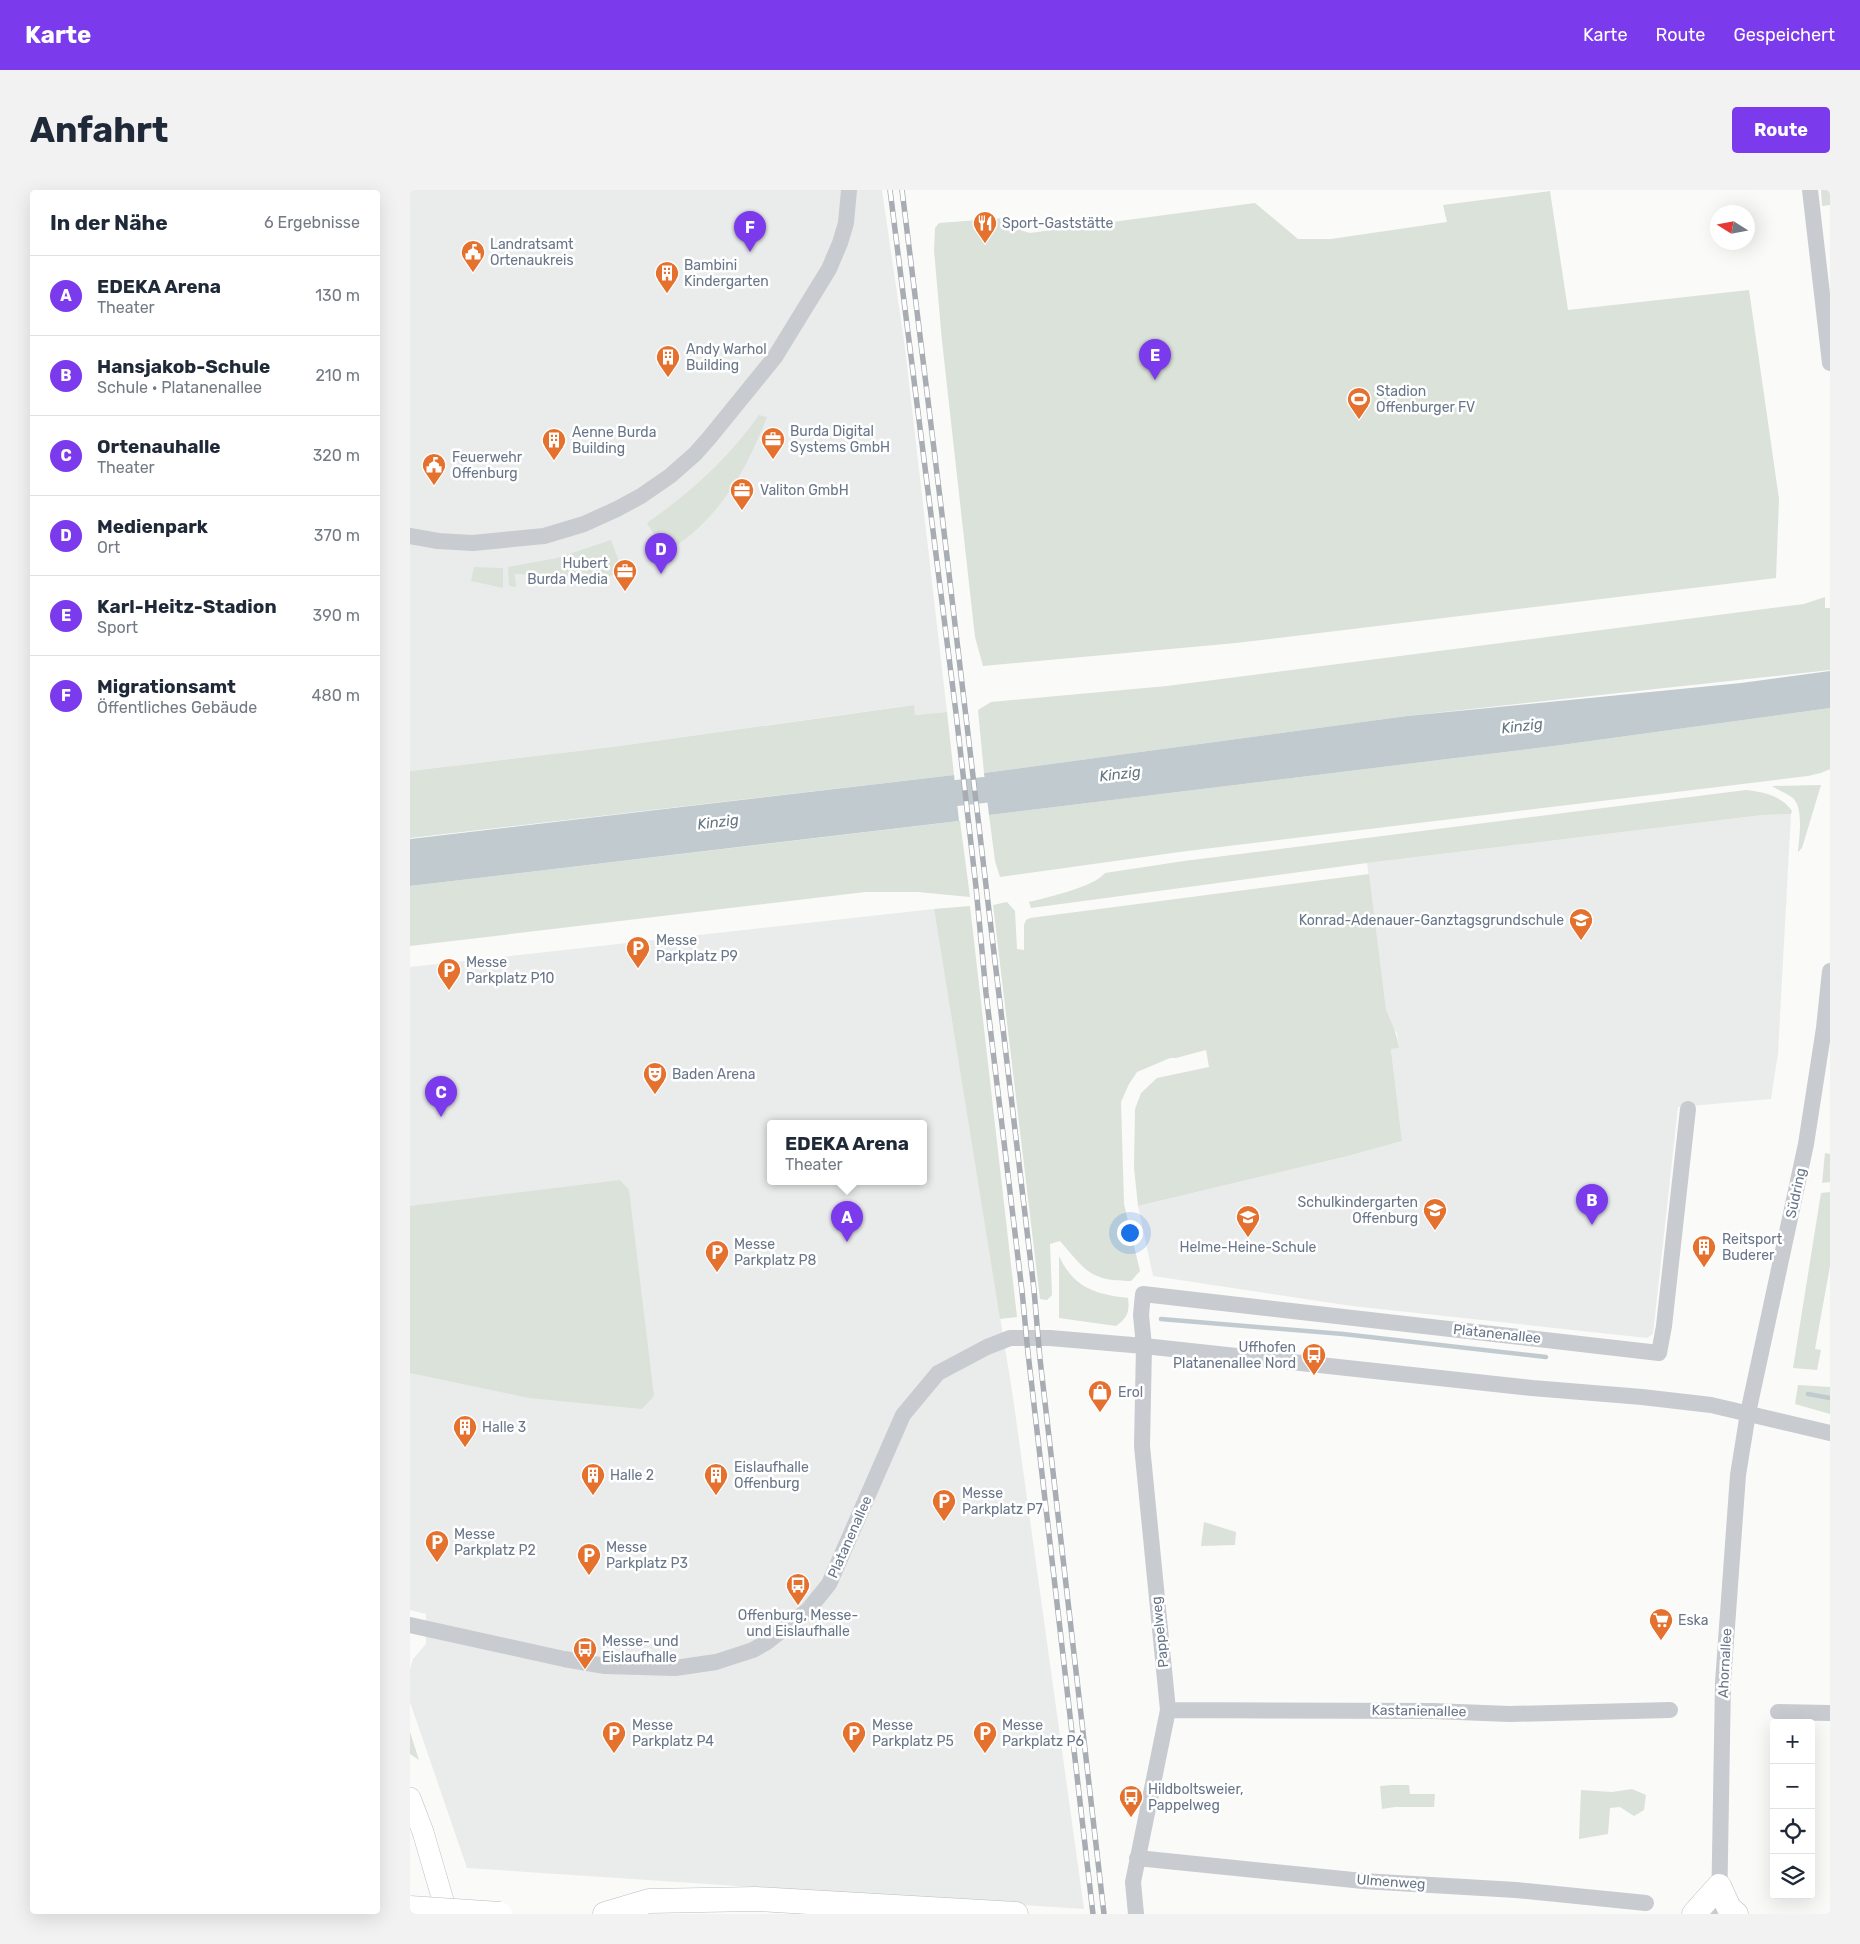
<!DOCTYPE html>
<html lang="de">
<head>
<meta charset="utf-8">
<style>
	:root { --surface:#fff; --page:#f2f2f3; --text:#1f2937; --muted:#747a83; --line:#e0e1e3; --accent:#7c3aed }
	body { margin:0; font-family:Rubik,sans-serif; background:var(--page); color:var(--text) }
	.controls { position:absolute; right:15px; bottom:15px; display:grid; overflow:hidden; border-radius:5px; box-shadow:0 5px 20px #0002 }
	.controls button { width:45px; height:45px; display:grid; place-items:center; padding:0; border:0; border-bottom:1px solid var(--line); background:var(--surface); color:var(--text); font:25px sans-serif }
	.compass { position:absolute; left:1300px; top:15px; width:45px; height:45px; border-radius:50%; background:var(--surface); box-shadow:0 5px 20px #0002; rotate:281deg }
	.you { position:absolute; left:719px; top:1042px; width:18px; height:18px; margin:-12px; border:4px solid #fff; border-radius:50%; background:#1a73e8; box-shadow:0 0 0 8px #1a73e833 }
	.badge { display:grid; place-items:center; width:32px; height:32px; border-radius:50%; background:var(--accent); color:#fff; font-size:16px; font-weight:700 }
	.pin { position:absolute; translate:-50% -41px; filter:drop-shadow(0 1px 2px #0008) }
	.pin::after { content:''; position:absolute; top:26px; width:18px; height:15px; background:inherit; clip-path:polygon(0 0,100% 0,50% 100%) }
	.popup { position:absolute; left:357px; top:930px; width:160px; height:65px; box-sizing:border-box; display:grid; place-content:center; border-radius:5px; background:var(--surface); filter:drop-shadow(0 1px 4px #0005); font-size:16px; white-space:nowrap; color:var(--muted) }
	.popup b { font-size:19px; color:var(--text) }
	.popup::after { content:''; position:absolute; left:50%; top:100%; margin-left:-10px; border:10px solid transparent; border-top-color:var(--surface) }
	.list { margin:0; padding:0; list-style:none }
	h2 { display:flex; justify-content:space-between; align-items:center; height:65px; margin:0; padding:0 20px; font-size:21px }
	h2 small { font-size:16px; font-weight:400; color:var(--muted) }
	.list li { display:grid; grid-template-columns:32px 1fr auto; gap:15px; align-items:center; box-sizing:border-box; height:80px; padding:0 20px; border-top:1px solid var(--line) }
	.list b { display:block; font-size:19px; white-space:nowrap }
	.list p { margin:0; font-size:16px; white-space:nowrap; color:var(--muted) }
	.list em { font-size:16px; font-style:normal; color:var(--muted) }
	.icon { flex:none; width:28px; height:28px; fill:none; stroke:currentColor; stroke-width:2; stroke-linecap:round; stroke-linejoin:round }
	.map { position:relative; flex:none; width:1420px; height:1724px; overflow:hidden; border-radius:5px }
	header { display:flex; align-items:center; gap:30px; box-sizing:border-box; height:70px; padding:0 25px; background:var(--accent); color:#fff }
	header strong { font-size:24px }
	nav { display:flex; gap:28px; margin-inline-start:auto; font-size:18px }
	.intro { display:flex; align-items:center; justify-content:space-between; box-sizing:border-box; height:120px; padding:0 30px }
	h1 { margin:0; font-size:35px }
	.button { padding:12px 22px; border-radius:5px; background:var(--accent); color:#fff; font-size:18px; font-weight:700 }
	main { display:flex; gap:30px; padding:0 30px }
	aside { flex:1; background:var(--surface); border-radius:5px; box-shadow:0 5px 20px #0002 }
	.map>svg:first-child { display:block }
</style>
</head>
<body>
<header>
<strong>Karte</strong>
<nav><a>Karte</a><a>Route</a><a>Gespeichert</a></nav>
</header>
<div class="intro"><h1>Anfahrt</h1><a class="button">Route</a></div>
<main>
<aside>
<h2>In der Nähe<small>6 Ergebnisse</small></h2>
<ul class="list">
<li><span class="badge">A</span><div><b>EDEKA Arena</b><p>Theater</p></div><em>130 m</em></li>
<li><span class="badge">B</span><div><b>Hansjakob-Schule</b><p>Schule · Platanenallee</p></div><em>210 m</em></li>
<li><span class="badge">C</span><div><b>Ortenauhalle</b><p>Theater</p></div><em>320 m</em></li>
<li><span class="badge">D</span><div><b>Medienpark</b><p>Ort</p></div><em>370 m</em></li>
<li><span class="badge">E</span><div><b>Karl-Heitz-Stadion</b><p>Sport</p></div><em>390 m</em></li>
<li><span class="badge">F</span><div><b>Migrationsamt</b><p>Öffentliches Gebäude</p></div><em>480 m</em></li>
</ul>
</aside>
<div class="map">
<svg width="1420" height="1724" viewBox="0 0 1420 1724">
	<rect width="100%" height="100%" fill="#fafaf8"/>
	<!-- built -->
	<path fill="#eaeceb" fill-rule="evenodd" d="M0 0H472L495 158 537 522 505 525 503 515 202 557 0 581Z
		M1381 624 1368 863 1361 909 1268 917 1243 1144 1237 1148 942 1116 743 1086 728 1016 938 966 992 951 981 859 989 858 987 843 982 838 976 819 957 673 1353 625Z
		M524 719 603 1207 674 1719 57 1678 0 1512V1479L3 1469 16 1454V1424L0 1420V777ZM361 933H513V991H361Z"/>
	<!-- green -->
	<path fill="#dbe2d9" d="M1411 0H1420V15L1412 16Z
		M1140 1 1158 120 1339 100 1369 309 1366 388 826 453 573 476 565 447 532 151 524 60 525 38 529 33 594 28 613 41 620 43 845 13 888 49H921L1037 32 1033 15Z
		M349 225 357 227C335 283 308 331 255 363L237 333C281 302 318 269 349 225Z
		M201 350 213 382 183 391 150 397V386L105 384 106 397 99 396 98 377 147 368Z
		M64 377 93 378V398L61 391Z
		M1415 407V418H1420V480L997 526 574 583 568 520 581 512 757 496 1394 414Z
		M504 515 505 525 537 522 544 585 0 648V581L202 557Z
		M1420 518V579L1411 583 1398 586 777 661 590 687 585 671 579 625 1144 556Z
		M1411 595 1392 658 1388 662C1389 648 1394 619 1383 608 1377 603 1368 600 1362 596Z
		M1336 600C1354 602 1372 606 1382 621L1381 624 1353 625 957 673 621 718 619 712C638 707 684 697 695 683L774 671Z
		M550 631 560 707 508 702H455L0 756V696Z
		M959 684 976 819C981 833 987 843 989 858L981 859 992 951 938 966 728 1016 724 978 725 919 731 903 747 888 799 877 796 860 766 868H760L727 882 719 894 711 912 714 1014 730 1081 721 1091C680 1091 675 1080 650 1051L640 1054 642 1105 637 1110 630 1109 583 715 597 712 605 721 607 759 614 760V735L616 730 620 728Z
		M560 716 607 1127 590 1129 524 719Z
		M1415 963 1420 964V992L1412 993Z
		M210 990 219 1000 244 1206 232 1219 119 1208 0 1183V1016Z
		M1420 1002V1076L1405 1159 1411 1160 1407 1180 1383 1178 1411 1003Z
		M649 1066C664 1098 685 1104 718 1108 720 1122 717 1128 706 1136L649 1128Z
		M1388 1195 1420 1197V1224L1385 1214Z
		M794 1332 826 1342 825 1355 791 1356Z
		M0 1542 9 1570 0 1564Z
		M982 1595H999L1000 1604H1025L1024 1617H985L972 1619 970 1596Z
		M1222 1599 1236 1605 1234 1620 1224 1626 1210 1617 1200 1618 1198 1644 1169 1649 1171 1600 1202 1602Z"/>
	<!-- water -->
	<path fill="#c1cacf" d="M1420 481V518L1144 556 579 625 574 583 997 526 1331 493Z
		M544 585 549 631 0 696V649Z"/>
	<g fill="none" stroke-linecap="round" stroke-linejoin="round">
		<!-- stream -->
		<path stroke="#c1cacf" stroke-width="4.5" d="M751 1129 933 1144 1136 1167
			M1398 1204 1420 1208"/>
		<!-- river -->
		<path stroke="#c1cacf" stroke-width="26" d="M510 607 610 596"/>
		<!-- major casing -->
		<g stroke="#bbbec3" stroke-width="22">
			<path id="major" d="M0 1608 13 1642 37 1724"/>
		</g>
		<!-- highway casing -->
		<g stroke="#bbbdc1" stroke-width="25">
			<path id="highway" d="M195 1724 239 1711 346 1709 606 1724
				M1284 1724 1309 1696 1319 1718 1326 1724"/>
		</g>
		<!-- minor -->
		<path stroke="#c8cbcf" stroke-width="16" d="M1400 0 1420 173
			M0 346 28 351 63 353 134 346 174 334 207 319 231 306 260 286 285 264 300 247 365 167 384 136 419 79 430 53 436 33 439 0
			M0 1435 154 1469 195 1476 265 1478 306 1472 343 1460 357 1452 398 1420 419 1394 493 1225 528 1183 577 1157 600 1148H640L734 1156 1122 1198 1232 1207 1301 1215 1420 1243
			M758 1520 1022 1521 1100 1524 1260 1520
			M1368 1522 1420 1523
			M727 1668 953 1691 1106 1700 1236 1713
			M726 1724 723 1692 758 1520 732 1256 734 1156 731 1125 733 1104 1249 1163 1254 1136 1278 919
			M1309 1724 1313 1492 1328 1285 1338 1223 1396 954 1414 838 1420 781"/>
		<!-- major -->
		<use href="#major" stroke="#fff" stroke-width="21"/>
		<!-- highway -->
		<use href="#highway" stroke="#fff" stroke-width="24"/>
		<!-- rail casing -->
		<g stroke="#a8adb4" stroke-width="5.5">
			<path id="rail" d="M480 0 546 523 566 697 576 803 612 1101 618 1163 683 1724
				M492 0 530 308 624 1100 630 1169 694 1724"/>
		</g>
		<!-- rail -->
		<use href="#rail" stroke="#fff" stroke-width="4" stroke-dasharray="11" stroke-linecap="butt"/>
		<!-- highway-bridge casing -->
		<g stroke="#bbbdc1" stroke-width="25" stroke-linecap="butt">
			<path id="highway-bridge" d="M0 1718 90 1724"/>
		</g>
		<!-- highway-bridge -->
		<use href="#highway-bridge" stroke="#fff" stroke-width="24"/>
	</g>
	<!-- icons -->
	<defs>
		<g id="restaurant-pin" transform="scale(1.25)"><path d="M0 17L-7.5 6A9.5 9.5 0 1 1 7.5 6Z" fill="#e4712e" stroke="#fff"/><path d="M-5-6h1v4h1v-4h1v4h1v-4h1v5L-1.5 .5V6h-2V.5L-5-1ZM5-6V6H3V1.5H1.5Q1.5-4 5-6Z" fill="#fff"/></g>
		<g id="civic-pin" transform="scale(1.25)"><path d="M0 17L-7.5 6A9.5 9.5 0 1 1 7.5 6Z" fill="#e4712e" stroke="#fff"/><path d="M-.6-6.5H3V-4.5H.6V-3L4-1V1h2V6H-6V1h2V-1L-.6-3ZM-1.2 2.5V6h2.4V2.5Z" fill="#fff"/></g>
		<g id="building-pin" transform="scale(1.25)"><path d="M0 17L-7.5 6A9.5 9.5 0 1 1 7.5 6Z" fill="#e4712e" stroke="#fff"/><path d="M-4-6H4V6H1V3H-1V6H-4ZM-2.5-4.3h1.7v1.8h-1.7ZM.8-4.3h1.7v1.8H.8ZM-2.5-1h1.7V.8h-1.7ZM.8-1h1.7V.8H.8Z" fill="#fff"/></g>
		<g id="stadium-pin" transform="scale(1.25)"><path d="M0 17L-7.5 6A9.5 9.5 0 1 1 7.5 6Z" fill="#e4712e" stroke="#fff"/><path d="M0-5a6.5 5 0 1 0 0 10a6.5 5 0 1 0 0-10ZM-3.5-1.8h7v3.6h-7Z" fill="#fff"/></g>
		<g id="office-pin" transform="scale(1.25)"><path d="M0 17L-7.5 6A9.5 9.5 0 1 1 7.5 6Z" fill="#e4712e" stroke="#fff"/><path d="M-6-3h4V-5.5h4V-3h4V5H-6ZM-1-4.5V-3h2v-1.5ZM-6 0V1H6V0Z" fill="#fff"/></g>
		<g id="school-pin" transform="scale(1.25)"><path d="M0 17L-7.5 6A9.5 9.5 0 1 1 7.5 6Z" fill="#e4712e" stroke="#fff"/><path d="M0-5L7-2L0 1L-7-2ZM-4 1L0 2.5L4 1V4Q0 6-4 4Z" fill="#fff"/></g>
		<g id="parking-pin" transform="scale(1.25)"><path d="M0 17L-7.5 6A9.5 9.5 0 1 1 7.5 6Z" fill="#e4712e" stroke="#fff"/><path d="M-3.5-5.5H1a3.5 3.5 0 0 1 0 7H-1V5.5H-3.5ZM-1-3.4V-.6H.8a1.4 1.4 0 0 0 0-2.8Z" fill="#fff"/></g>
		<g id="theatre-pin" transform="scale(1.25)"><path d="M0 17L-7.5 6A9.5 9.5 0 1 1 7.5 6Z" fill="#e4712e" stroke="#fff"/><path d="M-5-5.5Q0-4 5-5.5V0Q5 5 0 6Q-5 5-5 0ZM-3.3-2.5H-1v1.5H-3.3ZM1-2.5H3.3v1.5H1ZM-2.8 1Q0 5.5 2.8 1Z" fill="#fff"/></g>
		<g id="bus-pin" transform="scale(1.25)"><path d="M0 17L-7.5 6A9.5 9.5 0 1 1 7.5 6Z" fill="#e4712e" stroke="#fff"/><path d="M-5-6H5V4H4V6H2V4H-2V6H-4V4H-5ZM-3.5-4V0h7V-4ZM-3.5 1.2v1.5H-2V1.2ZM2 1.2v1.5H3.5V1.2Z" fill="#fff"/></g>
		<g id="shop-pin" transform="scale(1.25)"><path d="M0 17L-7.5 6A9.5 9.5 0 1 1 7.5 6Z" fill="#e4712e" stroke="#fff"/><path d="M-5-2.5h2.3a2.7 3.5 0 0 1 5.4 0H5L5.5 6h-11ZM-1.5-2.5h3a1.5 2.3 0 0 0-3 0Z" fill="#fff"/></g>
		<g id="supermarket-pin" transform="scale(1.25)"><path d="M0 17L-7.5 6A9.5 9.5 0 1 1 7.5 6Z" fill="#e4712e" stroke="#fff"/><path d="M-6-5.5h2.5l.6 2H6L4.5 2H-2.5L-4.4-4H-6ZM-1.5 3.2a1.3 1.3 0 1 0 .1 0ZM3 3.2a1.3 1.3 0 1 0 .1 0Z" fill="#fff"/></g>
	</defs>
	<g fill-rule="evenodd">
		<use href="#restaurant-pin" x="575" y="33"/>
		<use href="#civic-pin" x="63" y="62"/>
		<use href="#building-pin" x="257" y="83"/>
		<use href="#building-pin" x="258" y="167"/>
		<use href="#stadium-pin" x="949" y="209"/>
		<use href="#office-pin" x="363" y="249"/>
		<use href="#building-pin" x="144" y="250"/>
		<use href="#civic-pin" x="24" y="275"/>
		<use href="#office-pin" x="332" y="300"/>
		<use href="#office-pin" x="215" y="381"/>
		<use href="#school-pin" x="1171" y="730"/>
		<use href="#parking-pin" x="228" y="758"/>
		<use href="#parking-pin" x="39" y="780"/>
		<use href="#theatre-pin" x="245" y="884"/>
		<use href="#school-pin" x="1025" y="1020"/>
		<use href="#school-pin" x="838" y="1027"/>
		<use href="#building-pin" x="1294" y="1057"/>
		<use href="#parking-pin" x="307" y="1062"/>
		<use href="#bus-pin" x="904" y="1165"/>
		<use href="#shop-pin" x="690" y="1202"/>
		<use href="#building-pin" x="55" y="1237"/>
		<use href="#building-pin" x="183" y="1285"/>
		<use href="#building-pin" x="306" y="1285"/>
		<use href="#parking-pin" x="534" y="1311"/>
		<use href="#parking-pin" x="27" y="1352"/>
		<use href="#parking-pin" x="179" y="1365"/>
		<use href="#bus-pin" x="388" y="1395"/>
		<use href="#supermarket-pin" x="1251" y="1430"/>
		<use href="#bus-pin" x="175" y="1459"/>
		<use href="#parking-pin" x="204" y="1543"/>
		<use href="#parking-pin" x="444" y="1543"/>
		<use href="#parking-pin" x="575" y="1543"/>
		<use href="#bus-pin" x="721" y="1607"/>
	</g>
	<g text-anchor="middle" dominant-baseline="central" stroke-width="5" stroke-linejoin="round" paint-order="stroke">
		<!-- poi labels -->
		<g font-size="14" fill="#697689" stroke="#fff" text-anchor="start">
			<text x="592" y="33">Sport-Gaststätte</text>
			<text x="80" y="54">Landratsamt<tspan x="80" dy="16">Ortenaukreis</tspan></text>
			<text x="274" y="75">Bambini<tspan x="274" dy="16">Kindergarten</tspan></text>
			<text x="276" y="159">Andy Warhol<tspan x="276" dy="16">Building</tspan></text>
			<text x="966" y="201">Stadion<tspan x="966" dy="16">Offenburger FV</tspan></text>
			<text x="380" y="241">Burda Digital<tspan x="380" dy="16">Systems GmbH</tspan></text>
			<text x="162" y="242">Aenne Burda<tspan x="162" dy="16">Building</tspan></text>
			<text x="42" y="267">Feuerwehr<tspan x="42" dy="16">Offenburg</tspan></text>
			<text x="350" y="300">Valiton GmbH</text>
			<text x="198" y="373" text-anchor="end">Hubert<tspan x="198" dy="16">Burda Media</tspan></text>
			<text x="1154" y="730" text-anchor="end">Konrad-Adenauer-Ganztagsgrundschule</text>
			<text x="246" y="750">Messe<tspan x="246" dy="16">Parkplatz P9</tspan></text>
			<text x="56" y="772">Messe<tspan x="56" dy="16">Parkplatz P10</tspan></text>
			<text x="262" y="884">Baden Arena</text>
			<text x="1008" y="1012" text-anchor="end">Schulkindergarten<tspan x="1008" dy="16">Offenburg</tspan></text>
			<text x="1312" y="1049">Reitsport<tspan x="1312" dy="16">Buderer</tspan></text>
			<text x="324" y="1054">Messe<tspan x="324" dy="16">Parkplatz P8</tspan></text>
			<text x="838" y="1057" text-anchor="middle">Helme-Heine-Schule</text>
			<text x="886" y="1157" text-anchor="end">Uffhofen<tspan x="886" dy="16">Platanenallee Nord</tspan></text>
			<text x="708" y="1202">Erol</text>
			<text x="72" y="1237">Halle 3</text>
			<text x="324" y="1277">Eislaufhalle<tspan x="324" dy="16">Offenburg</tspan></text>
			<text x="200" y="1285">Halle 2</text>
			<text x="552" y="1303">Messe<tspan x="552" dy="16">Parkplatz P7</tspan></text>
			<text x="44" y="1344">Messe<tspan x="44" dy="16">Parkplatz P2</tspan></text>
			<text x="196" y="1357">Messe<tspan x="196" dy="16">Parkplatz P3</tspan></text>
			<text x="388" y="1425" text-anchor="middle">Offenburg, Messe-<tspan x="388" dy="16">und Eislaufhalle</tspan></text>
			<text x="1268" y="1430">Eska</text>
			<text x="192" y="1451">Messe- und<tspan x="192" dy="16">Eislaufhalle</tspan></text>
			<text x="222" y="1535">Messe<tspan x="222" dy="16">Parkplatz P4</tspan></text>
			<text x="462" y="1535">Messe<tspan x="462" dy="16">Parkplatz P5</tspan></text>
			<text x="592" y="1535">Messe<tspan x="592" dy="16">Parkplatz P6</tspan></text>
			<text x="738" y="1599">Hildboltsweier,<tspan x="738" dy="16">Pappelweg</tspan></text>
		</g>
		<!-- street labels -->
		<g font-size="14" fill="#697689" stroke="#fff">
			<text transform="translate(1386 1003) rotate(-78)">Südring</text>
			<text transform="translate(1087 1144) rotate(6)">Platanenallee</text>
			<text transform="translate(440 1347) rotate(-66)">Platanenallee</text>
			<text transform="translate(750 1442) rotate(-96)">Pappelweg</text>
			<text transform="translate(1315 1473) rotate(-87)">Ahornallee</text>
			<text transform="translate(1009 1521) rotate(1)">Kastanienallee</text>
			<text transform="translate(981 1692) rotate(4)">Ulmenweg</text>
		</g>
		<!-- water labels -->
		<g font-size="15" font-style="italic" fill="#657783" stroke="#fff">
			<text transform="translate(1112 536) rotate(-7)">Kinzig</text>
			<text transform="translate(710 584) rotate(-7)">Kinzig</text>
			<text transform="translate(308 632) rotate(-7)">Kinzig</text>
		</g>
	</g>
</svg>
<div class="controls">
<button>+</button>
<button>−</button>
<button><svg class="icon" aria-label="locate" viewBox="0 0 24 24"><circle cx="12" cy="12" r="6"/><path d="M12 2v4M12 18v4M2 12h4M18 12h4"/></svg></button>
<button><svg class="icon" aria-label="layers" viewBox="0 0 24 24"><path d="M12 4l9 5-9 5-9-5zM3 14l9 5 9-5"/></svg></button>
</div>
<svg class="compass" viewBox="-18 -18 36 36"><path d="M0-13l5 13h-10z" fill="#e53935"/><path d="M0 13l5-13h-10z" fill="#747a83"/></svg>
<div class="you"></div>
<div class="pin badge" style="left:437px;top:1052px">A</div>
<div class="popup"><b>EDEKA Arena</b>Theater</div>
<div class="pin badge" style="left:1182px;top:1035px">B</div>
<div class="pin badge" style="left:31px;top:927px">C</div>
<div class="pin badge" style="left:251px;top:384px">D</div>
<div class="pin badge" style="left:745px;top:190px">E</div>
<div class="pin badge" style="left:340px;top:62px">F</div>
</div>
</main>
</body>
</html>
